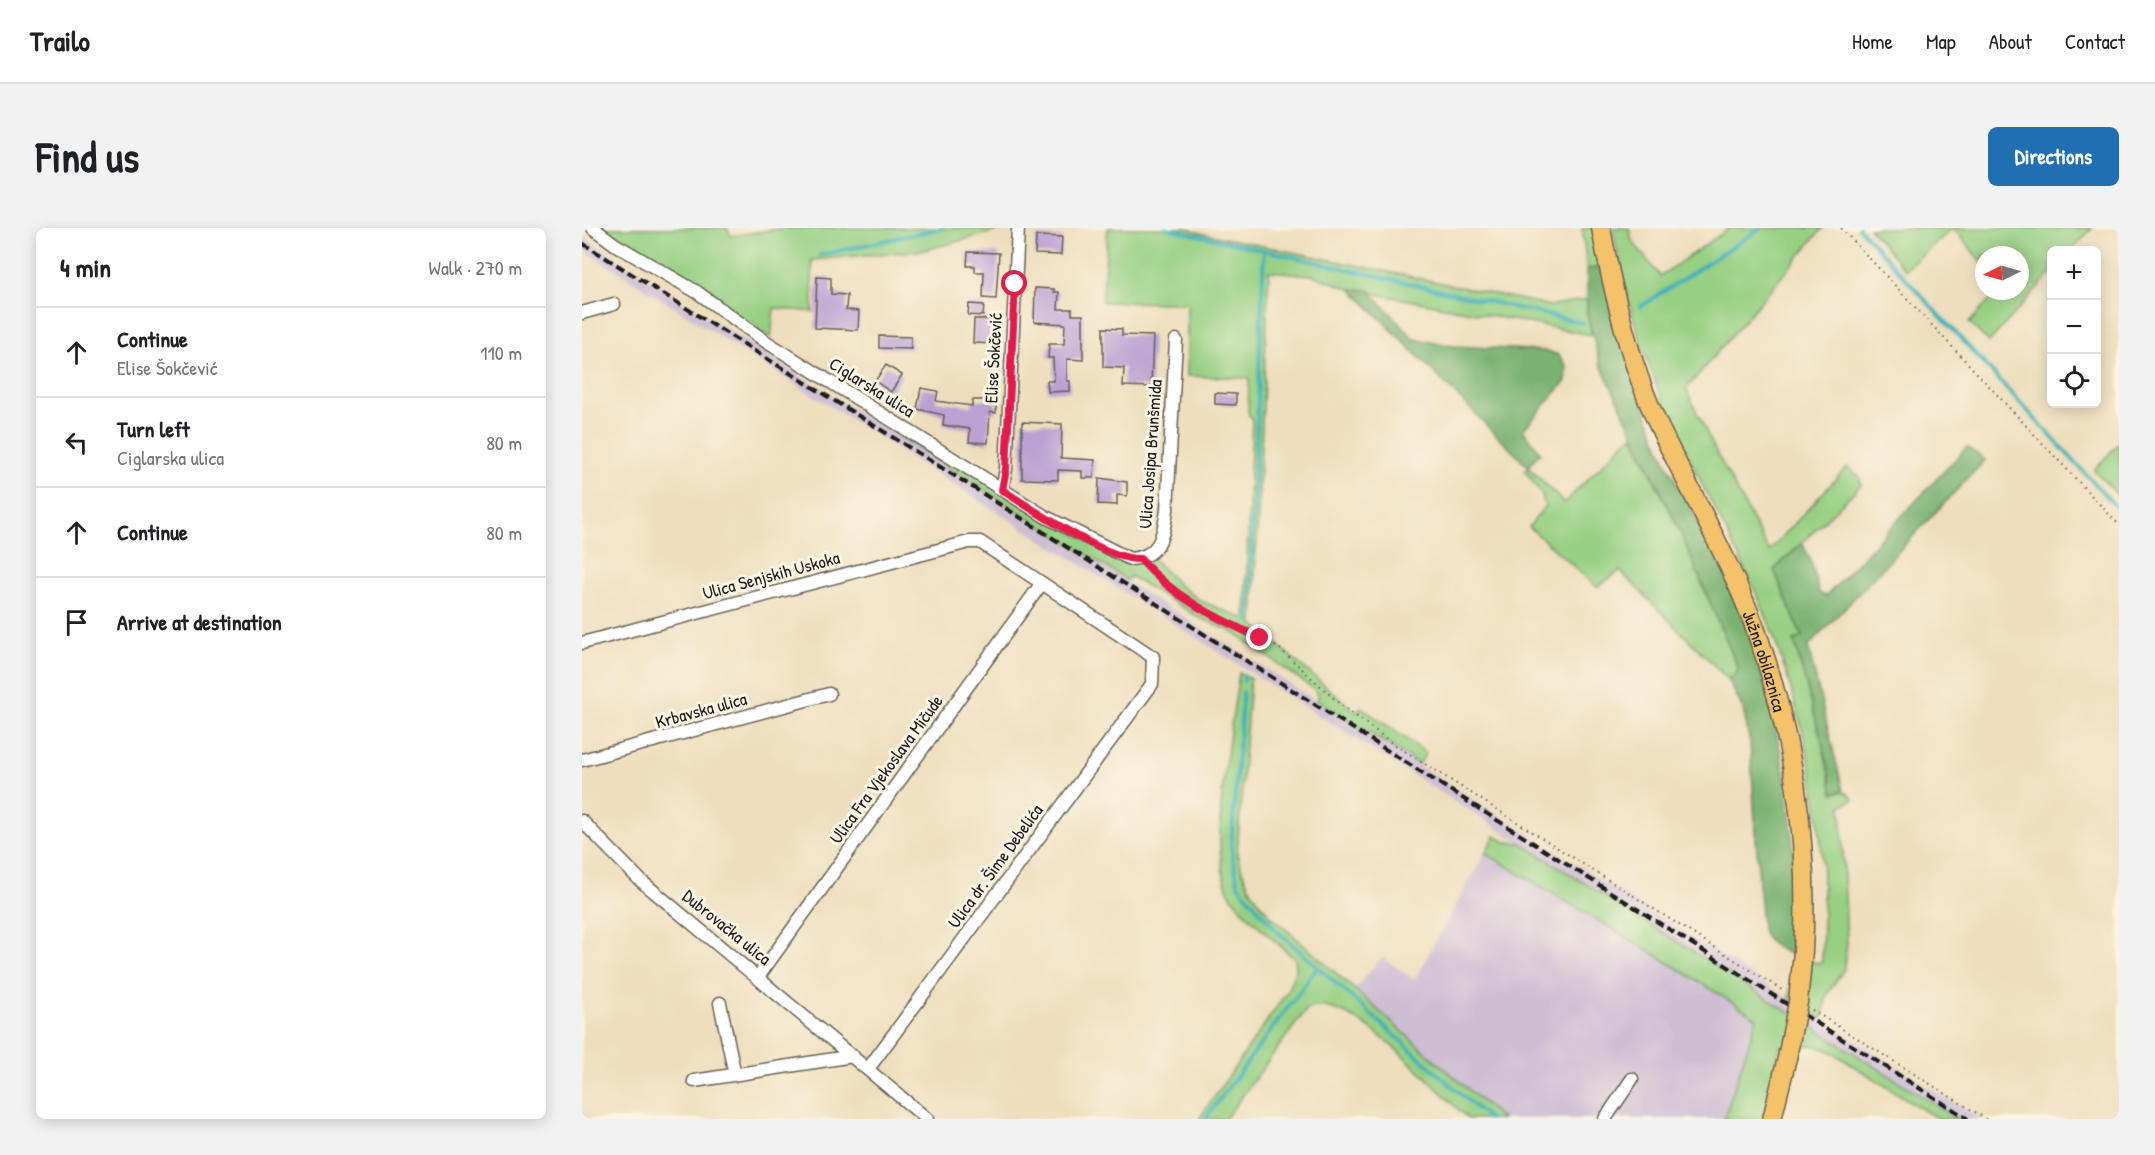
<!DOCTYPE html>
<html lang="en">
<head>
<meta charset="utf-8">
<style>
	:root { --surface:#fff; --page:#f2f2f2; --text:#202124; --muted:#757577; --line:#e0e0e0; --accent:#1f6fb2 }
	body { margin:0; font-family:"Patrick Hand",sans-serif; background:var(--page); color:var(--text) }
	.controls { position:absolute; right:18px; top:18px; display:grid; overflow:hidden; border-radius:9px; box-shadow:0 3px 15px #0003 }
	.controls button { width:54px; height:54px; display:grid; place-items:center; padding:0; border:0; border-bottom:2px solid var(--line); background:var(--surface); color:var(--text); font:30px sans-serif }
	.compass { position:absolute; left:1393px; top:18px; width:54px; height:54px; border-radius:50%; background:var(--surface); box-shadow:0 3px 15px #0003; rotate:265deg }
	.stop { position:absolute; width:18px; height:18px; margin:-14px; border:4px solid #e11d48; border-radius:50%; background:#fff }
	.stop.end { background:#e11d48; border-color:#fff; box-shadow:0 2px 6px #0008 }
	.list { margin:0; padding:0; list-style:none }
	h2 { display:flex; justify-content:space-between; align-items:center; height:78px; margin:0; padding:0 24px; font-size:26px }
	h2 small { font-size:20px; font-weight:400; color:var(--muted) }
	.list li { display:grid; grid-template-columns:39px 1fr auto; gap:18px; align-items:center; box-sizing:border-box; height:90px; padding:0 24px; border-top:2px solid var(--line) }
	.list b { display:block; font-size:22px; white-space:nowrap }
	.list p { margin:0; font-size:20px; white-space:nowrap; color:var(--muted) }
	.list em { font-size:20px; font-style:normal; color:var(--muted) }
	.icon { flex:none; width:33px; height:33px; fill:none; stroke:currentColor; stroke-width:2; stroke-linecap:round; stroke-linejoin:round }
	.map { position:relative; flex:none; width:1537px; height:891px; overflow:hidden; border-radius:9px }
	header { display:flex; align-items:center; gap:36px; box-sizing:border-box; height:84px; padding:0 30px; background:var(--surface); border-bottom:2px solid var(--line) }
	header strong { font-size:28px }
	nav { display:flex; gap:33px; margin-inline-start:auto; font-size:21px }
	.intro { display:flex; align-items:center; justify-content:space-between; box-sizing:border-box; height:144px; padding:0 36px }
	h1 { margin:0; font-size:42px }
	.button { padding:15px 27px; border-radius:9px; background:var(--accent); color:#fff; font-size:21px; font-weight:700 }
	main { display:flex; gap:36px; padding:0 36px }
	aside { flex:1; background:var(--surface); border-radius:9px; box-shadow:0 3px 15px #0003 }
	.map>svg:first-child { display:block }
</style>
</head>
<body>
<header>
<strong>Trailo</strong>
<nav><a>Home</a><a>Map</a><a>About</a><a>Contact</a></nav>
</header>
<div class="intro"><h1>Find us</h1><a class="button">Directions</a></div>
<main>
<aside>
<h2>4 min<small>Walk · 270 m</small></h2>
<ul class="list">
<li><svg class="icon" aria-label="ahead" viewBox="0 0 24 24"><path d="M12 20V5M6 11l6-6 6 6"/></svg><div><b>Continue</b><p>Elise Šokčević</p></div><em>110 m</em></li>
<li><svg class="icon" aria-label="left" viewBox="0 0 24 24"><path d="M17 20v-9H6M10 6l-5 5 5 5"/></svg><div><b>Turn left</b><p>Ciglarska ulica</p></div><em>80 m</em></li>
<li><svg class="icon" aria-label="ahead" viewBox="0 0 24 24"><path d="M12 20V5M6 11l6-6 6 6"/></svg><div><b>Continue</b></div><em>80 m</em></li>
<li><svg class="icon" aria-label="arrive" viewBox="0 0 24 24"><path d="M6 21V4h12l-3 4 3 4H6"/></svg><div><b>Arrive at destination</b></div></li>
</ul>
</aside>
<div class="map">
<svg width="1537" height="891" viewBox="0 0 1537 891">
	<rect width="100%" height="100%" fill="#fcf5e5"/>
	<filter id="ink" filterUnits="userSpaceOnUse"><feTurbulence type="fractalNoise" baseFrequency=".0167" numOctaves="2"/><feDisplacementMap in="SourceGraphic" scale="12" xChannelSelector="R" yChannelSelector="G"/><feConvolveMatrix kernelMatrix="1 2 1 2 8 2 1 2 1" color-interpolation-filters="sRGB"/></filter>
	<filter id="wash" filterUnits="userSpaceOnUse"><feTurbulence type="fractalNoise" baseFrequency=".008" numOctaves="4" result="noise"/><feDisplacementMap in="SourceGraphic" scale="24" xChannelSelector="R" yChannelSelector="G"/><feGaussianBlur stdDeviation="1.35" result="paint"/><feColorMatrix in="noise" values="0 0 0 0 0 0 0 0 0 0 0 0 0 0 0 0 0 1.4 0 .05"/><feComposite in="paint" operator="in"/></filter>
	<g filter="url(#wash)">
		<rect width="100%" height="100%" fill="#eedebd"/>
		<!-- industrial -->
		<path fill="#cdbed3" d="M0 8 106 77 1398 891H1376L1316 854 0 21Z
			M903 625 1071 725 1175 791 1142 891H920L773 761 800 729 832 752Z"/>
		<!-- green -->
		<path fill="#97d083" stroke="#5a7650" stroke-width="1.5" d="M18 0H145L149 8 202 0H426L343 22 230 32 231 84 192 80 189 110Z
			M526 0H606L619 5 969 78 1005 71V86L1010 107 769 61 730 47 687 43 671 396 775 485 779 479 844 525 837 536 735 472 737 468 733 462 649 403 620 391 548 348 545 352 317 208 320 202 517 320 570 330 597 357 619 373 660 390 663 388 670 192 666 185 667 150 605 148V75L520 74Z
			M1000 0H1014L1020 40 1005 41Z
			M1031 0H1047L1050 13 1078 48 1148 0H1241L1104 161 1132 220 1187 323 1265 239 1278 249 1279 257 1192 342 1220 409 1212 413 1240 514 1251 565C1261 563 1266 562 1271 572L1259 578 1265 716 1262 741 1245 767 1240 791 1207 770 1211 727 1237 736 1240 734C1241 692 1243 649 1238 607 1231 531 1210 454 1182 383 1152 312 1111 245 1081 174 1058 118 1041 60 1031 0Z
			M1287 0H1510L1490 22H1470L1469 45 1407 114 1387 95 1416 63H1438V27H1402V37L1371 0 1323 42Z
			M1050 207 1099 306 1156 440 1153 448 1146 451 1038 343 1015 359 947 299 963 278 960 267 943 243 946 239 982 275Z
			M1537 215V269L1512 242Z
			M657 445 668 451 655 625C661 652 671 668 689 688L920 891H886C856 863 766 759 724 782L643 891H617L705 764 714 741 713 731C695 714 660 686 648 666 624 623 650 497 657 445Z
			M913 608 923 614 939 615 1376 891H1356L1248 823 1232 817 1198 818 1182 891H1142L1175 790 1071 725 903 625Z"/>
		<!-- forest -->
		<path fill="#79b271" stroke="#4a6746" stroke-width="1.5" d="M1020 40C1038 97 1053 156 1075 213 1091 255 1118 293 1137 334 1194 458 1220 591 1211 727 1196 721 1185 717 1180 701L1168 514 1161 481 1146 451 1153 448 1156 440 1099 306 1018 135 1005 86V41Z
			M769 61 787 62 832 111 872 118 965 123 977 127 985 139 984 153 941 202 958 224 946 239Z
			M1385 219 1403 232 1226 419 1261 562 1251 565 1240 514 1212 413 1220 409 1192 342 1220 315 1229 333 1237 365 1244 368Z"/>
		<g fill="none" stroke-linecap="round" stroke-linejoin="round">
			<!-- stream -->
			<path stroke="#41b1b7" stroke-width="4" d="M584 0 1001 95
				M1277 0 1537 282
				M238 27 361 0
				M1058 79 1179 0
				M667 393 682 23
				M662 453V447
				M661 464 649 620 656 657 694 702 907 891
				M623 891 736 739"/>
		</g>
		<g id="blocks">
			<!-- building -->
			<path fill="#bba0d3" d="M454 8 480 9 479 27 453 26Z
				M386 24 417 25 414 71 401 70 402 44H393V38H385Z
				M235 49 249 50V66L265 67 264 82 277 83 276 102 233 100Z
				M453 60 472 61V64H477L476 81H490V87H501V132L485 131V153H488V163L466 164 465 153H472L471 130H466L467 116H482L483 96 452 94Z
				M387 76 402 77 401 88 386 87Z
				M392 91H408V96H415L414 116 391 115Z
				M521 100 540 101V107L571 108 569 159 541 158 542 140 521 139Z
				M297 108 329 109V121L297 120Z
				M304 137 320 147 309 164 293 153Z
				M339 160 356 163 354 173 390 178V172H414V185L408 184 406 215 387 214 388 201 361 197 362 187 335 181Z
				M633 165 654 166V177L633 176Z
				M440 194 480 196 479 230 513 232 512 250H500V243L476 242V252L440 251Z
				M517 250 545 254V268L535 267V277L516 276Z"/>
		</g>
	</g>
	<g filter="url(#ink)">
		<use href="#blocks" fill-opacity="0" stroke="#666054" stroke-width="1.5"/>
		<g fill="none" stroke-linecap="round" stroke-linejoin="round">
			<!-- minor casing -->
			<g stroke="#666054" stroke-width="15">
				<path id="minor" d="M11 0 34 17 115 64 183 113 464 289 548 331C579 329 581 307 585 282L594 112
					M0 85 32 76
					M420 262 424 241 436 0
					M0 415 387 314H398L571 429 570 456 286 841
					M0 532 247 466
					M0 593 58 652 345 891
					M176 749 460 355
					M138 775 153 847
					M112 853 271 828
					M1023 891 1050 851"/>
			</g>
			<!-- primary casing -->
			<g stroke="#666054" stroke-width="21">
				<g id="primary">
					<path id="s1" d="M1019 0C1031 65 1047 132 1074 192 1106 260 1145 326 1172 397 1210 500 1228 613 1221 723"/>
					<path d="M1190 891 1205 830"/>
				</g>
			</g>
			<!-- path -->
			<path stroke="#666054" stroke-width="2" stroke-dasharray="1.5 4.5" stroke-linecap="butt" d="M1259 0 1537 297
				M566 340 584 358 619 383 696 419 758 476 810 515 1203 764
				M1230 782 1404 891"/>
			<!-- minor -->
			<use href="#minor" stroke="#fff" stroke-width="12"/>
			<!-- primary -->
			<use href="#primary" stroke="#f3c26a" stroke-width="18"/>
			<!-- rail -->
			<path stroke="#1c1c1c" stroke-width="4" stroke-dasharray="9 4.5" stroke-linecap="butt" d="M0 15 384 255 1386 891"/>
			<!-- primary-bridge casing -->
			<g stroke="#666054" stroke-width="21" stroke-linecap="butt">
				<path id="primary-bridge" d="M1205 830 1216 774 1221 723"/>
			</g>
			<!-- primary-bridge -->
			<use href="#primary-bridge" stroke="#f3c26a" stroke-width="18"/>
		</g>
	</g>
	<g fill="none" stroke-linecap="round" stroke-linejoin="round" filter="url(#ink)">
		<!-- route -->
		<path stroke="#e11d48" stroke-width="8" d="M433 56 424 241 420 262C449 280 526 333 558 331 593 370 630 388 678 410"/>
	</g>
	<g text-anchor="middle" dominant-baseline="central" stroke-width="6" stroke-linejoin="round" paint-order="stroke">
		<!-- street labels -->
		<g font-size="18" fill="#1c1c1c" stroke="#fcf5e5">
			<text transform="translate(411 130) rotate(-87)">Elise Šokčević</text>
			<text transform="translate(290 159) rotate(32)">Ciglarska ulica</text>
			<text transform="translate(568 226) rotate(-86)">Ulica Josipa Brunšmida</text>
			<text transform="translate(189 347) rotate(-15)">Ulica Senjskih Uskoka</text>
			<text stroke="none"><textPath href="#s1" startOffset="465">Južna obilaznica</textPath></text>
			<text transform="translate(119 482) rotate(-15)">Krbavska ulica</text>
			<text transform="translate(304 541) rotate(-54)">Ulica Fra Vjekoslava Mičude</text>
			<text transform="translate(413 638) rotate(-54)">Ulica dr. Šime Debelića</text>
			<text transform="translate(145 699) rotate(39)">Dubrovačka ulica</text>
		</g>
	</g>
</svg>
<div class="controls">
<button>+</button>
<button>−</button>
<button><svg class="icon" aria-label="locate" viewBox="0 0 24 24"><circle cx="12" cy="12" r="6"/><path d="M12 2v4M12 18v4M2 12h4M18 12h4"/></svg></button>
</div>
<svg class="compass" viewBox="-18 -18 36 36"><path d="M0-13l5 13h-10z" fill="#e53935"/><path d="M0 13l5-13h-10z" fill="#757577"/></svg>
<div class="stop" style="left:433px;top:56px"></div>
<div class="stop end" style="left:678px;top:410px"></div>
</div>
</main>
</body>
</html>
